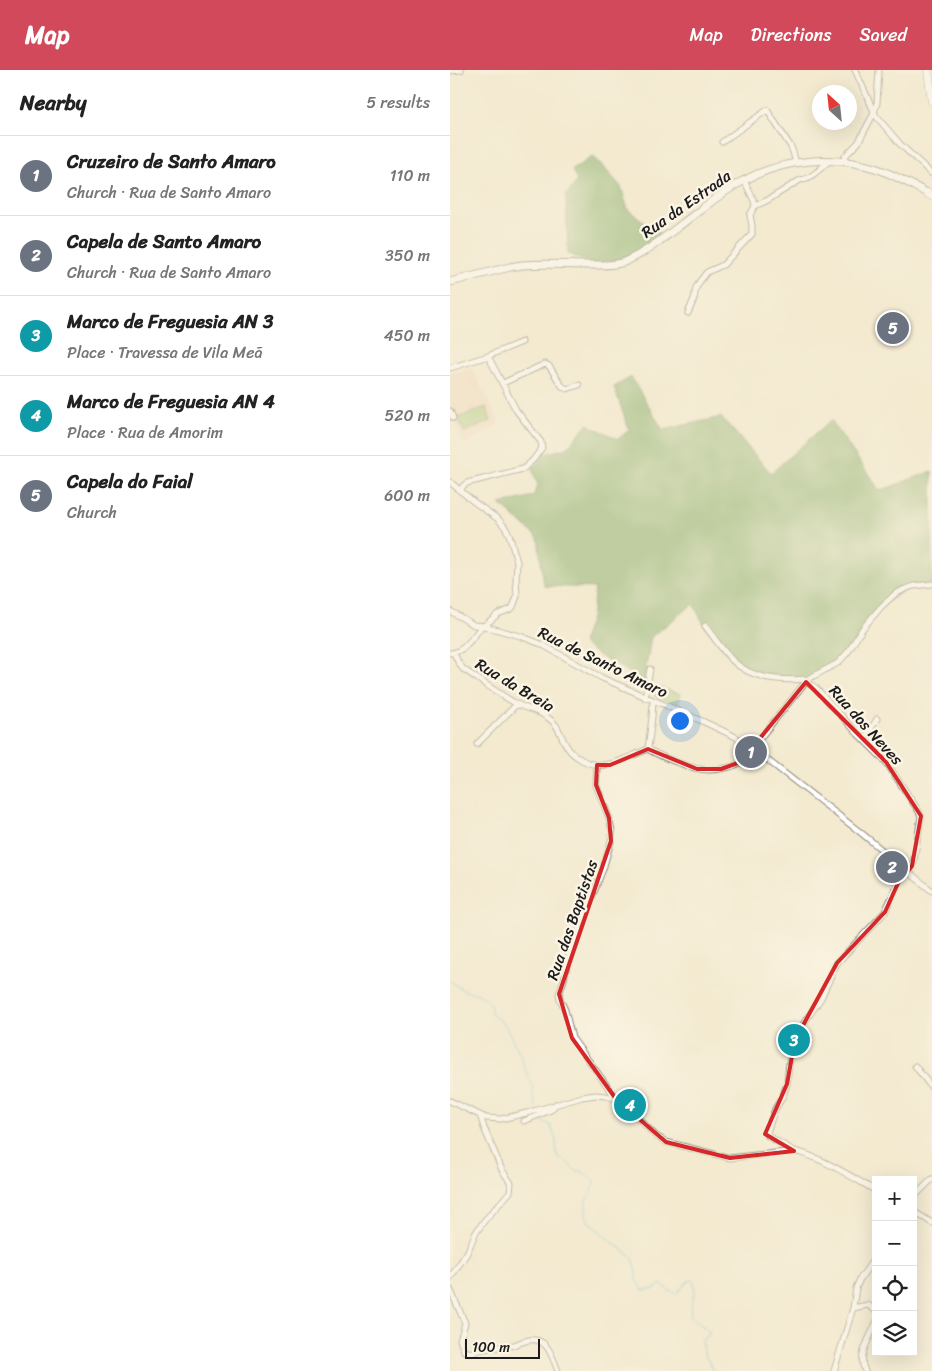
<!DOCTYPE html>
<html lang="en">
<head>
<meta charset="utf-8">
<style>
	:root { --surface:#fff; --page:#f2f2f2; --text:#222; --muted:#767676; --line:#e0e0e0; --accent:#d1495b }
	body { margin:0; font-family:Sriracha,sans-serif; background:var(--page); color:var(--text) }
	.controls { position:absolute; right:15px; bottom:15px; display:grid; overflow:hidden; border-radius:0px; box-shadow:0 5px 20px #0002 }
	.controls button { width:45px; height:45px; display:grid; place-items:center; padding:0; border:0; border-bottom:1px solid var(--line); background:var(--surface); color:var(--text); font:25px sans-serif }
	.compass { position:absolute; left:362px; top:15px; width:45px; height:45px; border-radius:50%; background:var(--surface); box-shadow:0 5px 20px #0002; rotate:333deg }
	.scale { position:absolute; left:15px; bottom:12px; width:75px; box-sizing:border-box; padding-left:5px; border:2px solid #1c1c1c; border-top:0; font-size:14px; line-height:18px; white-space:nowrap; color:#1c1c1c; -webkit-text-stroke:4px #fcf5e5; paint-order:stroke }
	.you { position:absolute; left:229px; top:650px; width:18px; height:18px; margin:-12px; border:4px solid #fff; border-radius:50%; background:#1a73e8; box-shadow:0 0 0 8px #1a73e833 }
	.badge { display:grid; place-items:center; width:32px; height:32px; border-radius:50%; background:var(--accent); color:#fff; font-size:16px; font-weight:700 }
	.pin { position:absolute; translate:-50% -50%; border:2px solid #fff; box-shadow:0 1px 5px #0006 }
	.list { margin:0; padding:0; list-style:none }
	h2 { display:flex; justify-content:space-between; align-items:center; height:65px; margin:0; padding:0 20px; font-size:21px }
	h2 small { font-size:16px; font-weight:400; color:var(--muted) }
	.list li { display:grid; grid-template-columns:32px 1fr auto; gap:15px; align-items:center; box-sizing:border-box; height:80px; padding:0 20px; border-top:1px solid var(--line) }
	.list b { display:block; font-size:19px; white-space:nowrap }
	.list p { margin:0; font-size:16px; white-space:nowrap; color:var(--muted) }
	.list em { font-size:16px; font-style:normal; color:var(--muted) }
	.icon { flex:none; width:28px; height:28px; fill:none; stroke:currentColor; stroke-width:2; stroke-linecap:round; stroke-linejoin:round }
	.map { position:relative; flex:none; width:482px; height:1301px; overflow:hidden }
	header { display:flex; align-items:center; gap:30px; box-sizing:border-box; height:70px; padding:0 25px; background:var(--accent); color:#fff }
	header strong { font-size:24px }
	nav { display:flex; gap:28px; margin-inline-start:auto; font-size:18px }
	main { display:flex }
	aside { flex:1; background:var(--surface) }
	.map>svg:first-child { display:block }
</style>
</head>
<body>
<header>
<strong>Map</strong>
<nav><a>Map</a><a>Directions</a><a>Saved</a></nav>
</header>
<main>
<aside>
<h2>Nearby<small>5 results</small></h2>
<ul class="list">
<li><span class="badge" style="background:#6b7280">1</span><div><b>Cruzeiro de Santo Amaro</b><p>Church · Rua de Santo Amaro</p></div><em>110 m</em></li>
<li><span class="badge" style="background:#6b7280">2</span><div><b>Capela de Santo Amaro</b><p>Church · Rua de Santo Amaro</p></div><em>350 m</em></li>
<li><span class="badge" style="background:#0f9aa8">3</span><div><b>Marco de Freguesia AN 3</b><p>Place · Travessa de Vila Meã</p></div><em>450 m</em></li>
<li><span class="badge" style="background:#0f9aa8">4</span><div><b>Marco de Freguesia AN 4</b><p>Place · Rua de Amorim</p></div><em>520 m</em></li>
<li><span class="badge" style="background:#6b7280">5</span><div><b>Capela do Faial</b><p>Church</p></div><em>600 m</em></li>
</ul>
</aside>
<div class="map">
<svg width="482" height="1301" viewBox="0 0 482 1301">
	<rect width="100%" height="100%" fill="#fcf5e5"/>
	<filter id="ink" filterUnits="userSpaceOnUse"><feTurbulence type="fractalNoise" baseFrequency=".02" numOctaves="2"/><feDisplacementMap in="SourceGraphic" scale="10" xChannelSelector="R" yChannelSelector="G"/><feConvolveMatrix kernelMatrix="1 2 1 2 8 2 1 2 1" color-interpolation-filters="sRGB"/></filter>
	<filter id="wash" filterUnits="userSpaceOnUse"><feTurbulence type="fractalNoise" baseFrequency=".0096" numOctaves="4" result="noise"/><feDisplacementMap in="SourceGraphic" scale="20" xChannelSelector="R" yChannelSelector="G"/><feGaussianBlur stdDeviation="1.12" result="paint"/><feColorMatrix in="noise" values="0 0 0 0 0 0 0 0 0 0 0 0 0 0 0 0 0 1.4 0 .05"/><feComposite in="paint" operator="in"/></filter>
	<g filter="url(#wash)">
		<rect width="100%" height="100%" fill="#f3ead0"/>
		<!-- built -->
		<path fill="#f0d5bc" d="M21 298 49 351V354L14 375 4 349 5 346 0 338V304Z"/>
		<!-- green -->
		<path fill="#a1c874" stroke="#5e7248" d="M36 337 41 351 14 362 8 348Z
			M208 617 231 624 228 634 205 627Z"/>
		<!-- forest -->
		<path fill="#80ac66" stroke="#4e6441" d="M142 87 153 96 171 117 178 140 209 162 205 171 180 188 142 194 118 184 116 126 127 111 122 100Z
			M181 307 213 360 271 347 321 403 381 350 430 421 482 401V514L455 519 431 537 388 593 358 609 314 607 283 591 255 556 243 534 201 567 193 617 190 618 182 614 181 608 177 601 148 585 132 573 141 548 145 518 94 516 88 468 50 434 83 426 88 415 82 399 94 384 117 378 137 354 168 369 179 360 164 317Z"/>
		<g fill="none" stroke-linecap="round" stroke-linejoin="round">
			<!-- stream -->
			<path stroke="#50b2cf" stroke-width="1" d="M0 911 15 921 28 924 35 928 40 933 41 942 45 947 55 955 70 984 74 997 80 1010 83 1018V1024L86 1037
				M90 1047 92 1051 100 1055C102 1060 105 1065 106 1071 107 1077 105 1082 109 1088L115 1090 126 1101H131L144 1111C144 1120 141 1124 136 1130V1146L139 1152 156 1167 181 1186 184 1191 187 1203V1211L193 1220 204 1219 211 1214 219 1221 226 1224 237 1212 241 1210 244 1212C246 1225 239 1235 241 1247L259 1261V1265L251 1271 255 1285 264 1301"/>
		</g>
	</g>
	<g filter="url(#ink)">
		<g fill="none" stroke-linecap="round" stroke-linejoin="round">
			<!-- street casing -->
			<g stroke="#888376" stroke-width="7">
				<path id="street" d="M405 0 426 46 450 74 482 104
					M0 1 11 0
					M272 72 317 40 341 77 343 82 346 93
					M394 91 395 86 408 73 424 43 427 33 429 0
					M305 136 318 130 350 110C361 109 371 98 379 91
					M238 243 244 229 246 218 250 211 257 202 273 195 302 164V156L300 145 305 136 304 131 294 110
					M0 298 38 286 72 272
					M53 313 95 294 99 296 112 316 117 319 129 315
					M0 341 3 348
					M0 412 24 432 48 449 54 456 59 464 67 492 66 511 67 526 63 537 61 539 48 544 34 556
					M10 421 13 416 17 413 73 399 83 390 92 378 91 372 66 340 38 286
					M0 541 24 555 34 556 70 566 91 574 152 608 252 651 284 666 302 678 410 762 482 821
					M255 556C264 567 272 580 282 590 302 610 331 611 358 609
					M0 583C14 583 24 565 32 556
					M4 583 8 592 13 599C30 610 47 623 65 633 75 639 87 640 97 647 111 656 109 666 118 678 121 684 127 687 132 690 156 703 176 687 198 679L202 647 203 631
					M195 628 200 599
					M414 670 427 649
					M27 674 67 634
					M302 678 358 609 388 593 398 582 413 558 431 537 445 524 455 519 464 516 482 514
					M198 679C207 685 216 688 226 692 233 694 239 697 245 698 266 704 291 695 309 684
					M292 690C297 686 297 682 297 675
					M147 695 146 715 159 748 162 761 161 771 153 799 119 885 114 909 109 924 110 929 115 940 122 968 166 1028
					M465 996 482 1018
					M0 1031 36 1048 51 1049 77 1043 132 1027 145 1025 156 1026 166 1029 177 1037 206 1066 216 1072 280 1088 344 1081C371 1087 402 1107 426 1121
					M74 1051 101 1040 106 1034
					M344 1081 318 1066 317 1062 325 1039 332 1028 337 1014 339 994 345 970 350 959 371 928 387 893 435 842 448 813 462 796 464 791 471 746 468 740 436 692 408 664 366 618 356 612
					M463 1128 482 1109
					M463 1141 482 1153
					M0 1208 17 1183 25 1164 34 1151 60 1122 61 1113 52 1100 34 1058 30 1045
					M0 1219 15 1253 10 1270 14 1281C21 1284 26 1281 33 1279 43 1277 54 1277 64 1275 69 1273 74 1271 79 1270 98 1267 102 1287 108 1301
					M403 1238 418 1235 426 1241
					M384 1301 403 1238 406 1218 410 1209 426 1186
					M415 1301C407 1286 420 1268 426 1253"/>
			</g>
			<!-- secondary casing -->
			<g stroke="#888376" stroke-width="9">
				<path id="secondary" d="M0 212 60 197 72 195C94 193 117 195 140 195 151 195 163 196 174 192 199 182 227 157 249 141 263 130 277 119 293 111 333 89 382 85 425 98 443 104 460 114 477 123"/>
			</g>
			<!-- primary casing -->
			<g stroke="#888376" stroke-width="9">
				<path id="primary" d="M478 0 482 31
					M477 123 482 126"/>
			</g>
			<!-- street -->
			<use href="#street" stroke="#fff" stroke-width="5"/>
			<!-- secondary -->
			<use href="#secondary" stroke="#fff" stroke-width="7"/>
			<!-- primary -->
			<use href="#primary" stroke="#fff" stroke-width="8"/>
		</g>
	</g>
	<!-- marked area -->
	<path d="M0 0H482V1301H0ZM356 612 436 692 471 746 462 796 448 813 435 842 387 893 345 970 337 1014 315 1064 344 1081 280 1088 216 1072 166 1029 122 968 109 924 161 771 159 748 146 715 147 695H160L198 679 247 699H271L310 685 302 678Z" fill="#f3ead0" fill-opacity=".55" fill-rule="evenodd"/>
	<path fill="none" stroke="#d62828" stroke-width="4" stroke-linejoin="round" d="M356 612 436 692 471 746 462 796 448 813 435 842 387 893 345 970 337 1014 315 1064 344 1081 280 1088 216 1072 166 1029 122 968 109 924 161 771 159 748 146 715 147 695H160L198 679 247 699H271L310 685 302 678Z"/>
	<g text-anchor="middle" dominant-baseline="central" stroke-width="5" stroke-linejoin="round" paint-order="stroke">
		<!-- street labels -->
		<g font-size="16" fill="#1c1c1c" stroke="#fcf5e5">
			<text transform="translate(236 134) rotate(-35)">Rua da Estrada</text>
			<text transform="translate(153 592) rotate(26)">Rua de Santo Amaro</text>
			<text transform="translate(65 615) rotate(31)">Rua da Breia</text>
			<text transform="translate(416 655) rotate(48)">Rua dos Neves</text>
			<text transform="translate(122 850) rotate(-71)">Rua das Baptistas</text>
		</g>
	</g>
</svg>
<div class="controls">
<button>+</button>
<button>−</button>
<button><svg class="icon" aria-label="locate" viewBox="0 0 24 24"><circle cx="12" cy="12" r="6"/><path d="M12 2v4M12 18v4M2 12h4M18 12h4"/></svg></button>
<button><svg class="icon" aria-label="layers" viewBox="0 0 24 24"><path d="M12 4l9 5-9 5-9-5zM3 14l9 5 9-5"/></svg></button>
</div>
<svg class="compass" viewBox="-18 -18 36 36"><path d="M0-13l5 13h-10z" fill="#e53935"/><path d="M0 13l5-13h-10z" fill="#767676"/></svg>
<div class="scale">100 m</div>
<div class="you"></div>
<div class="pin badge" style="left:301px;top:682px;background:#6b7280">1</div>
<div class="pin badge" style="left:442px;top:797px;background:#6b7280">2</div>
<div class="pin badge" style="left:344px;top:970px;background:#0f9aa8">3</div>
<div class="pin badge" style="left:180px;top:1035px;background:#0f9aa8">4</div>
<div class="pin badge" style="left:443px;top:258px;background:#6b7280">5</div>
</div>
</main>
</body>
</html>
